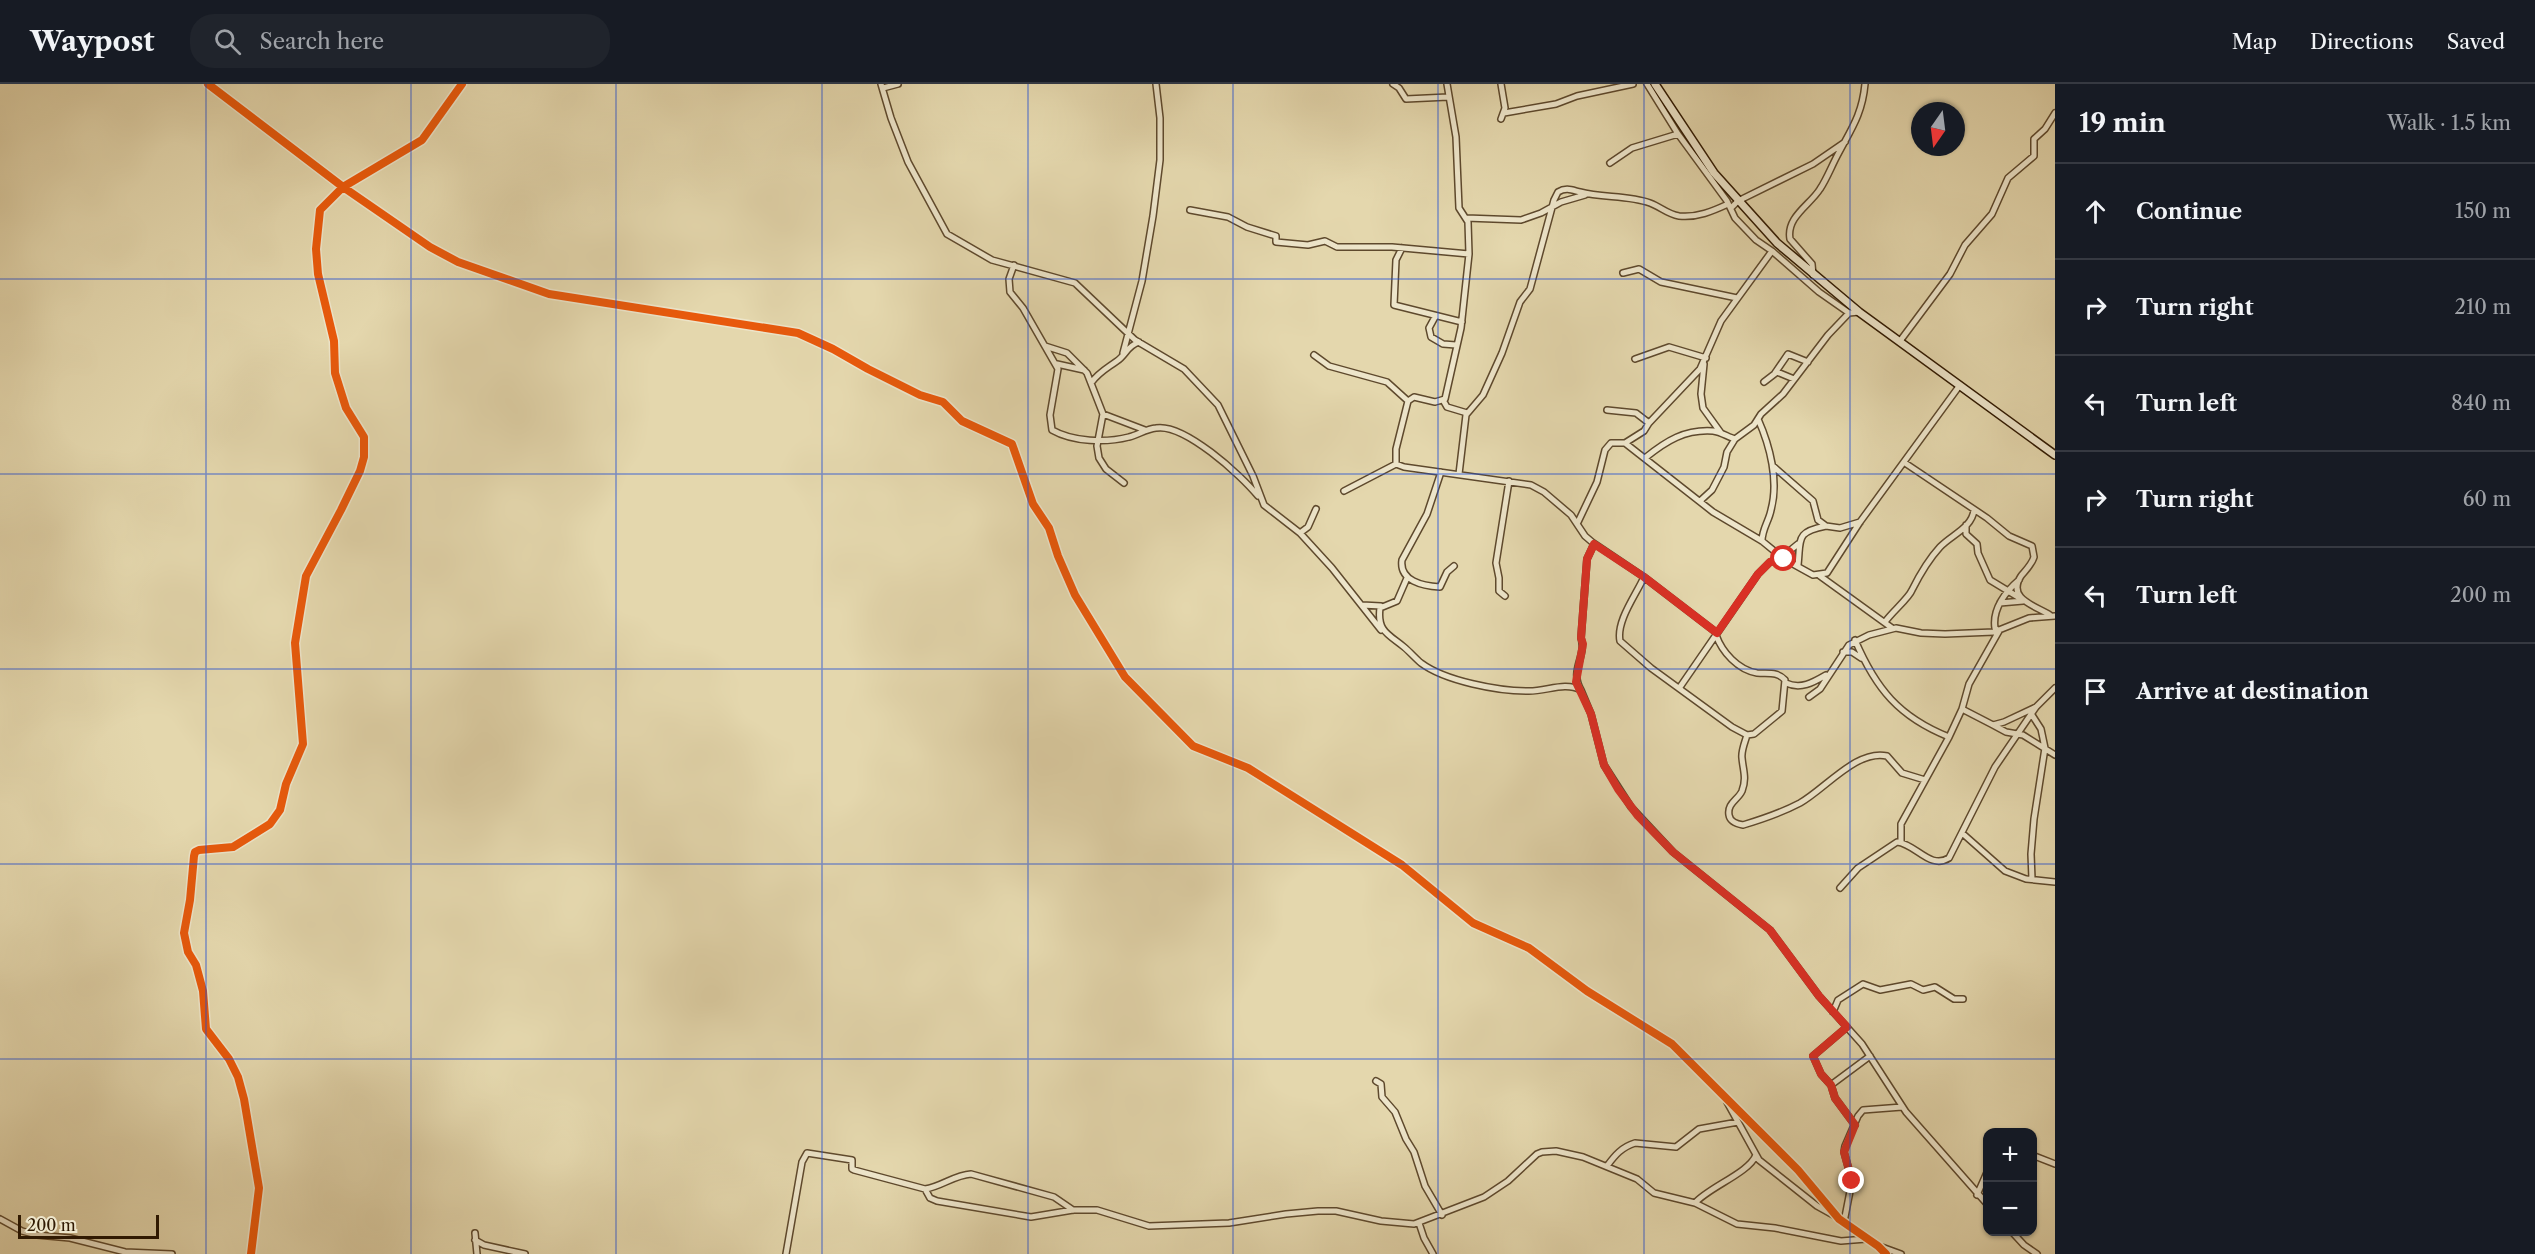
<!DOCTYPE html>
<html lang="en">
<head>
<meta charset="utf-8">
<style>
	:root { --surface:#171b24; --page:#20242c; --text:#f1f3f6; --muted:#9ea1a6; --line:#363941 }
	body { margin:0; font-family:"Libre Caslon Text",serif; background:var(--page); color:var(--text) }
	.controls { position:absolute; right:18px; bottom:18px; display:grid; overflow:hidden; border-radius:12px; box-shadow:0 2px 4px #0004 }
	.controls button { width:54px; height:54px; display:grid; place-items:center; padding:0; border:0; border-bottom:2px solid var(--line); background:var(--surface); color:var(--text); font:30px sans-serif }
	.compass { position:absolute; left:1911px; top:18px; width:54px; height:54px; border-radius:50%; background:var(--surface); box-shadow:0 2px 4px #0004; rotate:194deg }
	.scale { position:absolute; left:18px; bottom:15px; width:141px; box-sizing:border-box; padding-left:6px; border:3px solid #311a02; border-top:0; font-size:16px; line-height:21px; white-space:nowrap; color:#311a02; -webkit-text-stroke:4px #ede5ca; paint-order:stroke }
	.stop { position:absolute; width:18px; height:18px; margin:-14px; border:4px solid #d93025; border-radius:50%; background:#fff }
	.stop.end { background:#d93025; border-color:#fff; box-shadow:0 2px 6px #0008 }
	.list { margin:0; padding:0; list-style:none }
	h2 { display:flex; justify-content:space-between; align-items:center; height:78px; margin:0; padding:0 24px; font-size:26px }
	h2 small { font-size:20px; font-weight:400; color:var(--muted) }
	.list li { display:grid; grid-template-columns:39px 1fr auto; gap:18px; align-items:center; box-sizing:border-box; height:96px; padding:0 24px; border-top:2px solid var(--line) }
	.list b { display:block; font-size:22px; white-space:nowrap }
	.list em { font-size:20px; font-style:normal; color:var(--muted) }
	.icon { flex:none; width:33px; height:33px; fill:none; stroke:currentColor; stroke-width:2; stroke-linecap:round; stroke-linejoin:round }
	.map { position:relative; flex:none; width:2055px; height:1170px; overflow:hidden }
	header { display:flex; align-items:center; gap:36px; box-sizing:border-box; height:84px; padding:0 30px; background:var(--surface); border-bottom:2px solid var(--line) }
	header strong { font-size:28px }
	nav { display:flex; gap:33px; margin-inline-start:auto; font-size:21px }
	.search { width:420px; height:54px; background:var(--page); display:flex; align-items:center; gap:15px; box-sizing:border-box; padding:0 21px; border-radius:24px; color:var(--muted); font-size:22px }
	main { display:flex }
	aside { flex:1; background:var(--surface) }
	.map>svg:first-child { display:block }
</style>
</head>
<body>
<header>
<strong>Waypost</strong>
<div class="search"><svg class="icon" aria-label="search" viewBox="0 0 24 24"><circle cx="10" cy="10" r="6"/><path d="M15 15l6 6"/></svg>Search here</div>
<nav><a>Map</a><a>Directions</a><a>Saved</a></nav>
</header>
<main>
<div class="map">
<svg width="2055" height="1170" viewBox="0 0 2055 1170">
	<rect width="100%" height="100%" fill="#e4d7ad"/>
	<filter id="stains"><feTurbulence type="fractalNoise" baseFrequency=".00333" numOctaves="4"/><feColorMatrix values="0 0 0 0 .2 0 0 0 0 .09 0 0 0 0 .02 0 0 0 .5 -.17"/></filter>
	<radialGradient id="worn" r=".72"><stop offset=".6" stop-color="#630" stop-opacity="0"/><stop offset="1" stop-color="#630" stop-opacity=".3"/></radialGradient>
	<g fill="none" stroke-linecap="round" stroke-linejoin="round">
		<!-- minor casing -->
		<g stroke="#5e492d" stroke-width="8">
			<path id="minor" d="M208 0 343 103 430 163 458 178 549 210 798 249 833 265 868 285 920 311 943 318 962 337 1012 360 1033 420 1049 444 1058 472 1075 511 1125 593 1193 662 1248 684 1402 781 1473 839 1529 864 1587 907 1672 960 1798 1086 1839 1135 1878 1162 1886 1170
				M881 0 891 34 908 78 947 150 992 176 1075 199 1135 256 1184 285 1218 321 1253 392 1264 421 1300 449 1308 443 1316 425
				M1393 0 1399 4 1406 15 1448 13
				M1501 0 1505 24 1501 35
				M1647 0 1678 50 1727 117 1735 134 1756 156 1772 167 1819 208 1849 229 1859 228
				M883 4 898 0
				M1504 29 1556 20 1577 12 1633 0
				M1610 79 1632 64 1678 50
				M1731 124 1738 117 1813 80 1845 58
				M1190 126 1228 133 1247 143 1276 152V158L1308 161 1325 157 1337 163H1392L1469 170
				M1466 134 1521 136 1541 129 1561 118 1585 111
				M1402 164 1396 176 1394 221 1462 238
				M1014 181 1009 195 1010 208 1023 224 1058 285 1050 331 1052 346C1073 358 1106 359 1129 353 1138 351 1146 345 1156 344 1184 339 1241 391 1258 412
				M1623 189 1639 185 1661 198 1737 214
				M1813 191 1812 180 1790 155C1786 133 1810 121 1820 105 1826 96 1830 86 1835 76 1849 48 1862 33 1865 0
				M1435 233 1429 244 1431 253 1443 260 1456 261
				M1900 257 1950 190 1965 161 1992 130 2008 94 2034 72V55L2045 45 2055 29
				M1045 262 1067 269 1087 289 1103 330 1097 362 1099 374 1106 385 1124 399
				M1123 269 1142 197 1153 132 1160 76V34L1156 0
				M1314 271 1329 282 1387 298 1408 317 1396 365V380L1404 383 1531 401 1544 408 1571 431 1585 452 1592 458 1644 493 1717 549
				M1635 275 1669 263 1706 274
				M1057 280 1084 286
				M1704 280 1701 310 1703 324 1721 349
				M1775 289 1788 270 1808 278
				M1764 298 1777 288 1794 295
				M1091 299C1099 288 1106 285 1117 277 1126 271 1127 262 1139 258
				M1443 316 1447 323 1467 329
				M1408 317 1414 313 1435 318 1445 315 1461 244 1469 170 1468 138 1459 124 1456 53 1447 0
				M1607 326 1636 329 1649 339
				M1103 330 1145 346
				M1758 335C1770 362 1779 397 1771 426 1769 437 1762 445 1762 457
				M1625 359 1644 347 1649 339 1700 285 1721 237 1772 167
				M1645 374C1666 357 1685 345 1713 347 1721 348 1728 353 1735 355
				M1905 379 1987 434 2009 452 2032 462 2034 473C2032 480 2026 486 2021 492 2006 515 2036 522 2050 531
				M1774 383 1813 417 1818 436 1826 442 1840 444 1860 438
				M1441 388 1427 430 1402 476C1399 497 1423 502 1440 503L1447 488 1454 482
				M1459 390 1466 331 1483 311 1502 269 1520 218 1530 205 1554 116 1558 108C1566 103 1572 106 1580 108 1602 114 1629 111 1650 119 1661 123 1667 130 1679 132 1697 134 1713 127 1728 120
				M1344 407 1396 380
				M1700 417 1712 406 1724 383 1727 368 1735 355 1754 341 1761 330 1783 310 1828 251 1849 229
				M1578 438 1597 398 1605 366 1611 359H1625L1713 428 1762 457 1784 475
				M1966 441V450L1977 460 1978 469 1990 496 2018 513
				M1300 449 1332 484 1381 546
				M1782 473 1798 460
				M1798 481C1801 455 1795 448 1826 442
				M1820 492 1892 544
				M1644 493C1636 511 1616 537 1620 557L1651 584 1732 643 1747 651 1754 650 1782 627 1785 596C1777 587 1768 590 1757 589 1738 586 1722 568 1716 551
				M1407 494 1397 517 1380 524C1377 547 1388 550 1404 563 1410 568 1415 574 1421 579 1445 597 1498 607 1527 607 1546 608 1564 597 1581 606L1591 630 1604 681 1631 723 1673 768 1770 846 1819 912 1862 960 1906 1028 1988 1121
				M1505 512 1499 507V494L1496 479 1509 397
				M2000 519 2023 517
				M1362 521 1381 522
				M1885 538C1892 528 1909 514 1912 506 1919 492 1929 475 1940 463 1951 451 1972 444 1974 426
				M1855 556C1876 605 1899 633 1949 653
				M1843 568H1852L1861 574
				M1786 599C1801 606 1814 598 1826 591
				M1680 603 1758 490 1770 478 1784 475 1813 491 1827 489 1860 438 1960 301
				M1581 606C1569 586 1587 572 1581 554L1587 475 1594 460
				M1809 613 1820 605 1849 561 1869 551 1896 544 1921 549 1945 550 1994 548 2029 534 2055 532
				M1962 625 1993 641 2004 638 2036 623
				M2032 631 2041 645 2045 664 2034 735 2031 770 2032 795
				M1993 641 2006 648 2023 651 2055 671
				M1747 651C1745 658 1741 667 1742 674 1743 686 1747 694 1742 707 1738 716 1727 719 1729 731 1730 738 1737 740 1743 741 1763 735 1781 729 1800 719 1825 705 1857 665 1887 672L1902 689 1925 696
				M1962 749 2005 787 2026 795 2055 798
				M1901 757V740L1949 653 1962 625 1969 600 1999 547 1995 544C1992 525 2006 507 2019 496
				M1840 804 1858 784 1897 758C1916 760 1930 786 1949 774L1995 683 2036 623 2055 604
				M1833 928 1838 916 1863 900 1880 906 1911 900 1923 906 1935 903 1954 915H1963
				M1376 997 1381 1000 1382 1013 1395 1028 1406 1055 1414 1068 1425 1102 1442 1131
				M1831 1001 1821 990 1813 972 1847 943
				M1727 1018 1759 1076 1817 1122 1835 1132
				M1855 1041 1835 1014 1831 1001 1870 972
				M2032 1071 2055 1080
				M1607 1082C1615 1071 1622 1063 1635 1059L1676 1063 1699 1045 1738 1038
				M925 1105C941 1103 954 1091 971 1090L1054 1113 1073 1126
				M1977 1111 1988 1086
				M1695 1119C1709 1103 1749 1089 1756 1071
				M0 1135 22 1147 37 1151 70 1154 125 1168 172 1170
				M1844 1138 1852 1097 1844 1068 1845 1062 1858 1032 1863 1026 1902 1023
				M1419 1139 1424 1154 1433 1170
				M2012 1148 2024 1161 2037 1170
				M475 1149 477 1170
				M475 1156 484 1161 525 1170
				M1879 1162 1901 1170
				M251 1170 259 1104 244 1015 238 993 229 975 206 945 203 907 196 881 188 868 184 849 190 816 194 772 195 768 199 766 233 763 270 740 280 726 286 700 303 660 295 559 306 492 341 426 360 387 364 373V353L346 324 335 289 334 257 318 190 316 165 320 126 343 103 422 56 462 0
				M786 1170 802 1078 807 1069 852 1076V1085L854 1086 925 1105 930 1114 937 1117 1031 1133 1073 1126H1097L1149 1142 1229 1139 1286 1130 1318 1127H1336L1381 1137 1414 1140 1484 1113 1508 1097 1537 1070 1542 1068 1556 1067 1583 1073 1637 1095 1654 1109 1695 1119 1737 1140 1775 1144 1841 1157 1866 1155"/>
		</g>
		<!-- secondary casing -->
		<g stroke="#311a02" stroke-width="10">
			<path id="secondary" d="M1655 0 1714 89 1777 159 1859 228 2055 371"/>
		</g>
		<!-- minor -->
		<use href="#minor" stroke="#ede5ca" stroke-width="5"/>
		<!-- secondary -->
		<use href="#secondary" stroke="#ede5ca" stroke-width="7"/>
		<!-- cycleway casing -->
		<g stroke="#ede5ca" stroke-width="11">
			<path id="cycleway" d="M208 0 343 103 430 163 458 178 549 210 798 249 833 265 868 285 920 311 943 318 962 337 1012 360 1033 420 1049 444 1058 472 1075 511 1125 593 1193 662 1248 684 1402 781 1473 839 1529 864 1587 907 1672 960 1798 1086 1839 1135 1878 1162 1886 1170
				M251 1170 259 1104 244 1015 238 993 229 975 206 945 203 907 196 881 188 868 184 849 190 816 194 772 195 768 199 766 233 763 270 740 280 726 286 700 303 660 295 559 306 492 341 426 360 387 364 373V353L346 324 335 289 334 257 318 190 316 165 320 126 343 103 422 56 462 0"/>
		</g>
		<!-- cycleway -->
		<use href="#cycleway" stroke="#e8590c" stroke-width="8"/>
	</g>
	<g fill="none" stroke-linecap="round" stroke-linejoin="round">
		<!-- route -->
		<path stroke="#d93025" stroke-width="8" d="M1784 475 1770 478 1758 490 1717 549 1644 493 1594 460 1587 475 1581 554 1583 560 1576 598 1591 630 1604 681 1618 705 1638 732 1673 768 1770 846 1819 912 1847 943 1813 972 1821 990 1831 1001 1835 1014 1855 1041 1844 1068 1852 1097"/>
	</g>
	<!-- grid -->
	<path fill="none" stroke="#1d4ed8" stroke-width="1.5" stroke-opacity="0.55" d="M206 0V1170M411 0V1170M616 0V1170M822 0V1170M1028 0V1170M1233 0V1170M1438 0V1170M1644 0V1170M1850 0V1170M0 195H2055M0 390H2055M0 585H2055M0 780H2055M0 975H2055"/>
	<rect width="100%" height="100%" filter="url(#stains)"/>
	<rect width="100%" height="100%" fill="url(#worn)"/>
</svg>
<div class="controls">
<button>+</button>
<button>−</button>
</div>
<svg class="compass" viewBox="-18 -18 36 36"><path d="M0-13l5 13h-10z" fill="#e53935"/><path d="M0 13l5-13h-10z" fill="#9ea1a6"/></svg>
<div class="scale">200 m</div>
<div class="stop" style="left:1784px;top:475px"></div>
<div class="stop end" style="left:1852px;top:1097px"></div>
</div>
<aside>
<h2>19 min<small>Walk · 1.5 km</small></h2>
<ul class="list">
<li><svg class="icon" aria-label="ahead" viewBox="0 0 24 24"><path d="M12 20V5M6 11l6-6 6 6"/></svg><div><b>Continue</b></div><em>150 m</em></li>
<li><svg class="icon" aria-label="right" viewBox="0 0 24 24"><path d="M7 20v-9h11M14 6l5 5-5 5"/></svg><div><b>Turn right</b></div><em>210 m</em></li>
<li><svg class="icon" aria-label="left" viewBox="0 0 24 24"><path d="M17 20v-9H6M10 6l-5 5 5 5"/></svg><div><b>Turn left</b></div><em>840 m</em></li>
<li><svg class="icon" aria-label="right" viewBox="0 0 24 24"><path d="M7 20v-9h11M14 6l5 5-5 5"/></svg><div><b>Turn right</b></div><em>60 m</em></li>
<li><svg class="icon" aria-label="left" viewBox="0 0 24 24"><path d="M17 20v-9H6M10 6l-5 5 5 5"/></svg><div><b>Turn left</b></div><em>200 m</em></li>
<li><svg class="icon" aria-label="arrive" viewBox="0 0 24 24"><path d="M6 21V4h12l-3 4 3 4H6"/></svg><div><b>Arrive at destination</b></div></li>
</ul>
</aside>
</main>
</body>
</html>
